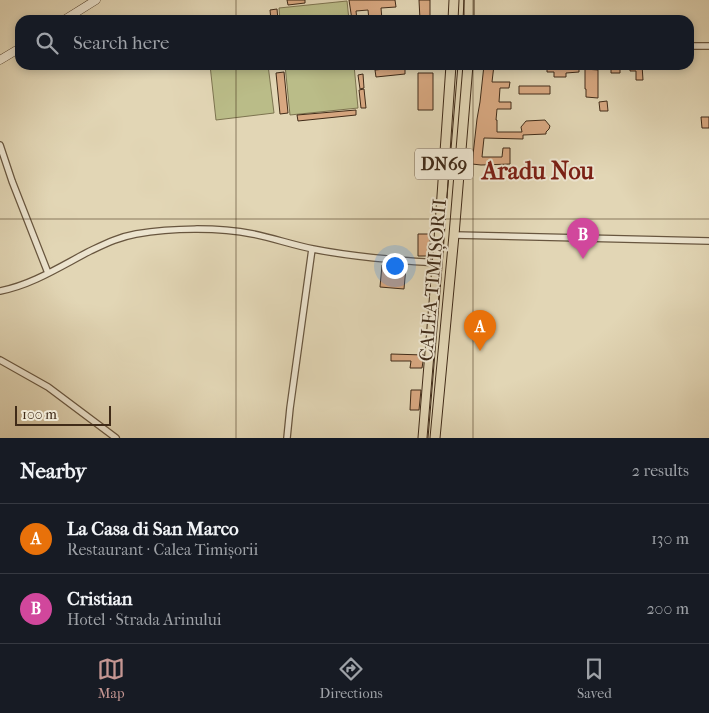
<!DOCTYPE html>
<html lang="en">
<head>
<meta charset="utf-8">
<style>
	:root { --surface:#171b24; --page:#242831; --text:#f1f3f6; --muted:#9ea1a6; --line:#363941; --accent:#c59692 }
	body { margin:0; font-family:"IM FELL French Canon",serif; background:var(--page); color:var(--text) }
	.scale { position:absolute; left:15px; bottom:12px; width:96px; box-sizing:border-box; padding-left:5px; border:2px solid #402b18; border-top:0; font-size:14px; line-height:18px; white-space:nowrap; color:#402b18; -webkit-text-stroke:4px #ece4cf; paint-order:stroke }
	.you { position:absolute; left:394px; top:265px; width:18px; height:18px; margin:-12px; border:4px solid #fff; border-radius:50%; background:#1a73e8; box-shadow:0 0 0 8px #1a73e833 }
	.badge { display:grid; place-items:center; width:32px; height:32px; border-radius:50%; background:var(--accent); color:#fff; font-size:16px; font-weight:700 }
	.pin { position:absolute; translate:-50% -41px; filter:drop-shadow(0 1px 2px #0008) }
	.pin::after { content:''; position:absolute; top:26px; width:18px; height:15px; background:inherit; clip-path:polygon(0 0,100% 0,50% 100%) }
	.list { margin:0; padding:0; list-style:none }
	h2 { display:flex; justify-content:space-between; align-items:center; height:65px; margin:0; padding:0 20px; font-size:21px }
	h2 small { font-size:16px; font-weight:400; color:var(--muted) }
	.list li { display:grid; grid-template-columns:32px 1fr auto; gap:15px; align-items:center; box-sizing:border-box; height:70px; padding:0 20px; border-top:1px solid var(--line) }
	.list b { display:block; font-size:19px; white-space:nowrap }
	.list p { margin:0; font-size:16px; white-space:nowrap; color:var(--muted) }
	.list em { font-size:16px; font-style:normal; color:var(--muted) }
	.icon { flex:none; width:28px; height:28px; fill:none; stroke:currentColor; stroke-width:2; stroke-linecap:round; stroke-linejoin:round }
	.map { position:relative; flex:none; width:709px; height:438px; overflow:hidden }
	.search { position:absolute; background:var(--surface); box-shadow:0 2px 8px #0003; left:15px; right:15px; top:15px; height:55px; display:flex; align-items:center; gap:12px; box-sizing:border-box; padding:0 18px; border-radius:15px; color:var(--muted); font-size:19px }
	.sheet { height:205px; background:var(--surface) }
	nav { display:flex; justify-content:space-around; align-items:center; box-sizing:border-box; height:70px; border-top:1px solid var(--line); background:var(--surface); font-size:14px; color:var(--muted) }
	nav a { display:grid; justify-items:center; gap:2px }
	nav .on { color:var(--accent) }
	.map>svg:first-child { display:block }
</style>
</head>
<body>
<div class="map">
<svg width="709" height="438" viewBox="0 0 709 438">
	<rect width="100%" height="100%" fill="#e2d6b5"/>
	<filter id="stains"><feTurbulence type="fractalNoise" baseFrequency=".004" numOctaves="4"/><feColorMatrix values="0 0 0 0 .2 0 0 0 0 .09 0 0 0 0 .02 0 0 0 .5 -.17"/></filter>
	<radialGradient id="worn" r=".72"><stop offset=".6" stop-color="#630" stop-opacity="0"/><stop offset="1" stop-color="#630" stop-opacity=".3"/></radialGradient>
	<!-- green -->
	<path fill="#babc88" stroke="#7d7450" d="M347 1 349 20H280L279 8Z
		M210 65H268L274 113 216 120Z
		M285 65H354L358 108 290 115Z"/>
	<!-- building -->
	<path fill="#d8a881" stroke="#402b18" d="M287 0H305V3L288 5Z
		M349 0H395L396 7 381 8 382 20H369L368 10 356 11 357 20H352Z
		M419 0H430V20H420Z
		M277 9 278 20H271L270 10Z
		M484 65H494L492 82H510L509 88H500L499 102H511V109H497L496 120H497V132H522L521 127 526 121 545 120 550 126 549 129 546 132V134L523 135V139L484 138 482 157H502L503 148H510V164L481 165 472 164 477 119 480 102Z
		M547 65H579V72L566 73V77H554V72H547Z
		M611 65 620 66V73H611Z
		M630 65H642L643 80H636V71H630Z
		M405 67V74L376 77 375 70Z
		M585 69 598 70V98L586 97V89H585Z
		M284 72 288 113 280 114 276 73Z
		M418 73H433V110H418Z
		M363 74 364 88 360 89 358 75Z
		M519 86H550V94H519Z
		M364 89 366 108H361L359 90Z
		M607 101 608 111H600L599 102Z
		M356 110V115L298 121 297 115Z
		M701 117H709V128H702Z
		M418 234H430V256H418Z
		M382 265 406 267 404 289 380 287Z
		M391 354 424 355 422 368H410L411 361H391Z
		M411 390H421L419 410H410Z"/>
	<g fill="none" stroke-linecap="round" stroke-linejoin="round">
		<!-- street casing -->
		<g stroke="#68563f" stroke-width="8">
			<path id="street" d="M689 46H709
				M0 145 12 181 48 273
				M454 235 709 241
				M0 291C32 285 61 266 90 251 105 244 119 237 136 234 172 228 217 227 253 234 273 238 293 245 313 249 353 257 396 260 437 263
				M0 360 48 387 116 438
				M287 438 290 408 312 249"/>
		</g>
		<!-- secondary casing -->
		<g stroke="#402b18" stroke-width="9">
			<path id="secondary" d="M64 20 96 0
				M0 60 20 48"/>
		</g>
		<!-- primary casing -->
		<g stroke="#402b18" stroke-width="11">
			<path id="primary" d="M453 20 454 0
				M469 20V0
				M423 438 438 254 451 65
				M435 438 454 235 468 65"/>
		</g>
		<!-- street -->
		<use href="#street" stroke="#ece4cf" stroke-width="5.5"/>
		<!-- secondary -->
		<use href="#secondary" stroke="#ece4cf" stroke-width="8"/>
		<!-- primary -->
		<use href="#primary" stroke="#e2d6b5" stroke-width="9"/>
		<!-- tram -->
		<path stroke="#402b18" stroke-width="1" d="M463 20 464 0
			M427 438 458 65"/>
	</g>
	<!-- grid -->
	<path fill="none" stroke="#402b18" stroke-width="1" stroke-opacity="0.55" d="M236 0V20M473 0V20M236 65V438M473 65V438M0 219H709"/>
	<g text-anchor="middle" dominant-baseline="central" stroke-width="4" stroke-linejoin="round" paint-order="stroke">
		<!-- shield labels -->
		<rect fill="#ece4cf" stroke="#74624f" stroke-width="1" x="415" y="148.5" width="58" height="31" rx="4"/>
		<g font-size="18" font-weight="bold" fill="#402b18">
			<text x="444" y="164">DN69</text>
		</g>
		<!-- street labels -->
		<g font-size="19" fill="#402b18" stroke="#ece4cf">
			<text transform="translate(433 280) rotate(-85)">CALEA TIMIȘORII</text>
		</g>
		<!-- district labels -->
		<g font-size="24" font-weight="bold" fill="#7a1f14" stroke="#ece4cf">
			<text x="538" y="171">Aradu Nou</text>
		</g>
	</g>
	<rect width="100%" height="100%" filter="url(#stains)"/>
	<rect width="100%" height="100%" fill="url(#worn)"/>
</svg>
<div class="scale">100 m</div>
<div class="you"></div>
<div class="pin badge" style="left:480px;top:351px;background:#e8710a">A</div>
<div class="pin badge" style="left:583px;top:259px;background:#d1479c">B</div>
<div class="search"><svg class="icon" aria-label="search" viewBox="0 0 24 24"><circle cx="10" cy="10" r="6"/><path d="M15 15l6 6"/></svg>Search here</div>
</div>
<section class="sheet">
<h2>Nearby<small>2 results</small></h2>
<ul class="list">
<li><span class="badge" style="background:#e8710a">A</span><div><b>La Casa di San Marco</b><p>Restaurant · Calea Timișorii</p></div><em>130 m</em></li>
<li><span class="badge" style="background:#d1479c">B</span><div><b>Cristian</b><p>Hotel · Strada Arinului</p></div><em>200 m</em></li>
</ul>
</section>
<nav>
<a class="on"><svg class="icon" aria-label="map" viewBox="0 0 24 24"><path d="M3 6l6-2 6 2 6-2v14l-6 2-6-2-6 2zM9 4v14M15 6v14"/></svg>Map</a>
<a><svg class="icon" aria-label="directions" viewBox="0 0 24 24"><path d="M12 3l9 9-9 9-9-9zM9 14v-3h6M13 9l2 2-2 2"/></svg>Directions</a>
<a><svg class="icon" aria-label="saved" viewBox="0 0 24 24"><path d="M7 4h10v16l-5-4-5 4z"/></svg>Saved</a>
</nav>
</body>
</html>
